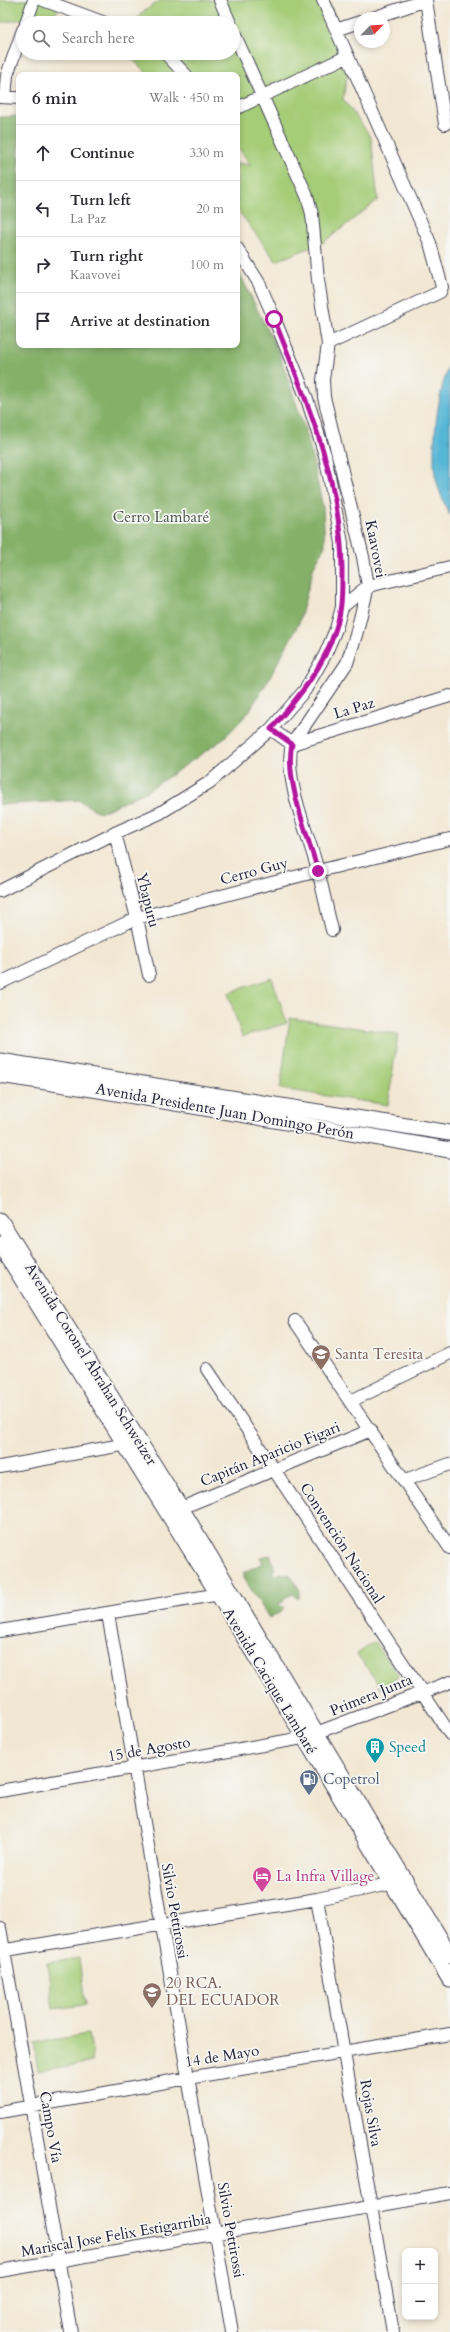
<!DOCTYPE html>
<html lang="en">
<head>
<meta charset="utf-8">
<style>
	:root { --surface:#fff; --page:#f2f2f3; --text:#2b2b33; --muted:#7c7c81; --line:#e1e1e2 }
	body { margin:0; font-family:Cardo,serif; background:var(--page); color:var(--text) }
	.controls { position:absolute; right:12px; bottom:12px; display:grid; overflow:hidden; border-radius:8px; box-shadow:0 2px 6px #0003 }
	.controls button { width:36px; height:36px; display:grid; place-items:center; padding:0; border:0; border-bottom:1px solid var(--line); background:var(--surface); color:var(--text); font:20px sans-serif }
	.compass { position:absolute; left:354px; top:12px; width:36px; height:36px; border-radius:50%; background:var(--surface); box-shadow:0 2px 6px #0003; rotate:65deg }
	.stop { position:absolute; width:12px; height:12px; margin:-9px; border:3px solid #b5179e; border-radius:50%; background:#fff }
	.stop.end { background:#b5179e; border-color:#fff; box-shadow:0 1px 4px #0008 }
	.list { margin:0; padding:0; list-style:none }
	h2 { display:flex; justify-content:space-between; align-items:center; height:52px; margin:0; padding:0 16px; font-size:17px }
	h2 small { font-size:13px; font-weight:400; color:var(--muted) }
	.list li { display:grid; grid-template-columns:26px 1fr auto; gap:12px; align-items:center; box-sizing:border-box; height:56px; padding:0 16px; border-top:1px solid var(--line) }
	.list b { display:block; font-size:15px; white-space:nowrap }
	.list p { margin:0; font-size:13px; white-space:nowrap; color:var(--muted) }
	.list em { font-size:13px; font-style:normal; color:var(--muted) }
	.icon { flex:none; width:22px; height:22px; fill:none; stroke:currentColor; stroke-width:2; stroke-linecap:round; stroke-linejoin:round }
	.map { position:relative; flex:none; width:450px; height:2332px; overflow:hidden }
	.search { position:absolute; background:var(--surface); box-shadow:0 2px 6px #0003; left:16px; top:16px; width:224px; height:44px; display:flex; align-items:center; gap:10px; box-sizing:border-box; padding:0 14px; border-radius:22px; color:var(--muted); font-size:15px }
	.panel { position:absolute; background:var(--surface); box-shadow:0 2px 6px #0003; left:16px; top:72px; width:224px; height:276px; border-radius:8px }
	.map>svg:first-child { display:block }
</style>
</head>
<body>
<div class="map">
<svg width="450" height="2332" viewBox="0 0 450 2332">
	<rect width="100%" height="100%" fill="#f6f6f2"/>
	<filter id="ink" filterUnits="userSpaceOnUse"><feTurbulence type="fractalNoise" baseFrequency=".025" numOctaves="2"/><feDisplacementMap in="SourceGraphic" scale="8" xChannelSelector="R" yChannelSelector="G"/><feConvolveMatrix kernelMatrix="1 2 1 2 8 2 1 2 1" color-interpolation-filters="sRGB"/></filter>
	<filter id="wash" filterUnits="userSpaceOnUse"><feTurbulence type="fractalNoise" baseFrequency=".012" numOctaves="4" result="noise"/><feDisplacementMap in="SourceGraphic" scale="16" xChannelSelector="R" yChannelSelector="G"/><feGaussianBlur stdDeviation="0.9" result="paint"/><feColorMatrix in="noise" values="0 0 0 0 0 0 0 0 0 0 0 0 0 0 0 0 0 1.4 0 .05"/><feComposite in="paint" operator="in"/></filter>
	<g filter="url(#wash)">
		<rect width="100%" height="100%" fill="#f2e7d3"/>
		<!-- green -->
		<path fill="#a5cc77" stroke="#647759" d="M0 0H61L56 13 0 23Z
			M161 0H328L351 54 343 99 371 137 378 200 324 242 276 261 237 209V163L251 165 237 146V75H149L127 54 233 53V23H137L140 14Z
			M272 978 287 1023 242 1037 228 993Z
			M290 1018 398 1034 388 1105 280 1089Z
			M374 1642 399 1676 382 1689 357 1654Z
			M79 1958 85 2005 53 2009 47 1963Z
			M88 2034 93 2062 38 2071 34 2043Z"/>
		<!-- forest -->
		<path fill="#84b068" stroke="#536952" d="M19 116V345H237V268L279 353 307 435 323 507 325 546 314 566 299 623 269 679 248 713 222 740 171 775 147 791 100 813 78 800 0 805V117Z
			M270 1555 275 1569 273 1571 274 1575 281 1573 290 1575 300 1590 299 1597 296 1598 294 1594 283 1598 284 1601 279 1604 284 1609 269 1618 244 1578V1572L263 1563 260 1557Z"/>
		<!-- water -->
		<path fill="#57b6d5" stroke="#3c6c88" d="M450 362V515C442 500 434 480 434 462 433 432 439 390 450 362Z"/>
	</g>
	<g filter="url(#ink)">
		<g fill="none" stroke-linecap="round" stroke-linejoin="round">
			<!-- minor casing -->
			<g stroke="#414052" stroke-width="14">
				<path id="minor" d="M43 0 105 23
					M220 0 230 23
					M323 0 430 243 442 287 440 292 328 344
					M426 0 445 124
					M373 18 426 0
					M26 23 34 0
					M336 30 360 22
					M233 31 307 196 312 214 318 280 328 344 323 380 324 397 363 557 368 586 356 635 347 663 292 744C283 779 309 835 318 871 323 890 327 910 332 930
					M165 53 186 75
					M0 97 19 98
					M5 97 7 75 23 30
					M237 108 348 56
					M342 607 368 586 450 567
					M271 729 292 744
					M292 744 450 696
					M115 833 137 918 149 975
					M0 891 115 833 160 813 210 782 271 729 305 690 325 655 336 629 342 607V543L325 455 307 399 272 313 259 283 237 248
					M0 983 137 918 318 871 450 839
					M295 1321 450 1548
					M207 1369 450 1734
					M351 1401 450 1353
					M0 1467 133 1443
					M405 1480 450 1464
					M181 1508 371 1430
					M108 1614 232 2332
					M0 1631 226 1593
					M0 1791 303 1738 450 1682
					M317 1899 393 2332
					M0 1928 71 2332
					M0 1951 317 1899 399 1882
					M0 2112 188 2078 450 2034
					M0 2271 450 2193"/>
			</g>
			<!-- major casing -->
			<g stroke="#414052" stroke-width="17">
				<path id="major" d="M0 1061 450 1133
					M0 1075 99 1090 450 1150
					M0 1220 181 1508 450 1955
					M0 1244 218 1594 450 1980"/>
			</g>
			<!-- minor -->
			<use href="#minor" stroke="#fff" stroke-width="12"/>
			<!-- major -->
			<use href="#major" stroke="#fff" stroke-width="15"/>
		</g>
	</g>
	<g fill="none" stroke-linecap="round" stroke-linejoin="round" filter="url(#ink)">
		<!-- route -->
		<path stroke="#b5179e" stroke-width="5" d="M274 319C307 401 343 484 342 574 342 593 342 610 336 628 324 667 298 698 271 729L292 744C284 778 308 836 318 871"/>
	</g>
	<!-- icons -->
	<defs>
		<g id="school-pin" transform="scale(1)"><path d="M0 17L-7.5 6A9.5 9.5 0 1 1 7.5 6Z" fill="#8d6e63" stroke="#f6f6f2"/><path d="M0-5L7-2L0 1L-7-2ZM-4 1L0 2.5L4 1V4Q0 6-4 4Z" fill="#fff"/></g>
		<g id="building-pin" transform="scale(1)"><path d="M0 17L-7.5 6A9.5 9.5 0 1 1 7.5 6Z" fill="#0f9aa8" stroke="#f6f6f2"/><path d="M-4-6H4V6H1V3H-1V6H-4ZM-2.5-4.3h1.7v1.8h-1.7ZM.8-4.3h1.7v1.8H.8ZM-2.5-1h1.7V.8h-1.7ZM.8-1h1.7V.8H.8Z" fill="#fff"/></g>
		<g id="fuel-pin" transform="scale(1)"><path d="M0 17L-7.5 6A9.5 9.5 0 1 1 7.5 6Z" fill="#5c6f8a" stroke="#f6f6f2"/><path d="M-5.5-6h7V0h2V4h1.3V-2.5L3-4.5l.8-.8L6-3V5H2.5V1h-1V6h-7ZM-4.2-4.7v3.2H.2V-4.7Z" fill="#fff"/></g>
		<g id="hotel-pin" transform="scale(1)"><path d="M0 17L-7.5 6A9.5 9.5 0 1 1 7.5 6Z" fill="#d1479c" stroke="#f6f6f2"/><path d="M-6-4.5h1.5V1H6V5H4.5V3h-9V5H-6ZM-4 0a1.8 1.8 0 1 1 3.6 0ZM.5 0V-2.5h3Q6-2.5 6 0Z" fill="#fff"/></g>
	</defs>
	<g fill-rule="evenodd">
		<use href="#school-pin" x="321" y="1354"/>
		<use href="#building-pin" x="375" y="1747"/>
		<use href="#fuel-pin" x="309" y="1779"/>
		<use href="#hotel-pin" x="262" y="1876"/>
		<use href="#school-pin" x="152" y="1992"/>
	</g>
	<g text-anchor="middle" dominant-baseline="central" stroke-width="3.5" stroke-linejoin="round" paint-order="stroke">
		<!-- park labels -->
		<g font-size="15" fill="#49554d" stroke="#f6f6f2">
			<text x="161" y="517">Cerro Lambaré</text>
		</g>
		<!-- street labels -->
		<g font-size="15" fill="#22223b" stroke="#f6f6f2">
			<text transform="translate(376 549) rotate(79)">Kaavovei</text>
			<text transform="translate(354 708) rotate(-17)">La Paz</text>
			<text transform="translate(254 871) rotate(-15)">Cerro Guy</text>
			<text transform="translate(148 900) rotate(76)">Ybapuru</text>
			<text transform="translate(225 1111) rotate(10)">Avenida Presidente Juan Domingo Perón</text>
			<text transform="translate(91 1364) rotate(58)">Avenida Coronel Abrahan Schweizer</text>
			<text transform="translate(270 1454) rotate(-22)">Capitán Aparicio Figari</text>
			<text transform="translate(342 1543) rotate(57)">Convención Nacional</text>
			<text transform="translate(270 1681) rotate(59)">Avenida Cacique Lambaré</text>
			<text transform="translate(371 1695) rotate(-22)">Primera Junta</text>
			<text transform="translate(149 1749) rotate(-10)">15 de Agosto</text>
			<text transform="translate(175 1911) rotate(80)">Silvio Pettirossi</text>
			<text transform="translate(222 2056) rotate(-9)">14 de Mayo</text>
			<text transform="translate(371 2113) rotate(80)">Rojas Silva</text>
			<text transform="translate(51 2127) rotate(80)">Campo Vía</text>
			<text transform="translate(231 2230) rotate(80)">Silvio Pettirossi</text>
			<text transform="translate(116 2235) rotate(-10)">Mariscal Jose Felix Estigarribia</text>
		</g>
		<!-- education labels -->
		<g font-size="15" fill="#785e54" stroke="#f6f6f2" text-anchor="start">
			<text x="335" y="1354">Santa Teresita</text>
			<text x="166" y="1983">20 RCA.<tspan x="166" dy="17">DEL ECUADOR</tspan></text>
		</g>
		<!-- culture labels -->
		<g font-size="15" fill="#0d838f" stroke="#f6f6f2" text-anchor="start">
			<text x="389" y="1747">Speed</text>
		</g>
		<!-- service labels -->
		<g font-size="15" fill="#4e5e75" stroke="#f6f6f2" text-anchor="start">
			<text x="323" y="1779">Copetrol</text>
		</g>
		<!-- hotel labels -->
		<g font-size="15" fill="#b23c85" stroke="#f6f6f2" text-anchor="start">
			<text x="276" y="1876">La Infra Village</text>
		</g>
	</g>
</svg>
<div class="controls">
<button>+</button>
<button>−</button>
</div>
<svg class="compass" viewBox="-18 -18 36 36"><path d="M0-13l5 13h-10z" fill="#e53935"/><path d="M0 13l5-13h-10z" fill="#7c7c81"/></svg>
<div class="stop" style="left:274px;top:319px"></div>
<div class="stop end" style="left:318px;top:871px"></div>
<div class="search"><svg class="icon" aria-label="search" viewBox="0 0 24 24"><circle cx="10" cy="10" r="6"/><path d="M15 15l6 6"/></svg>Search here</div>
<section class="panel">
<h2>6 min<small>Walk · 450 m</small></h2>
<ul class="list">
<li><svg class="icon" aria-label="ahead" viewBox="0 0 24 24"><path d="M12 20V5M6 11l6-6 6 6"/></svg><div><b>Continue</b></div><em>330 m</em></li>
<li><svg class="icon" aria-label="left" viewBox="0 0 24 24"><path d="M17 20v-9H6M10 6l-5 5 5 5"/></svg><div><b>Turn left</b><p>La Paz</p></div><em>20 m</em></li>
<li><svg class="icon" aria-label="right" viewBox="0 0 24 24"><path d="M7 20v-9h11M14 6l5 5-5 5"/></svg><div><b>Turn right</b><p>Kaavovei</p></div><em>100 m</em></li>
<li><svg class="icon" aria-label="arrive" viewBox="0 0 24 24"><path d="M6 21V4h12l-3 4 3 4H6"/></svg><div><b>Arrive at destination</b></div></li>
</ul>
</section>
</div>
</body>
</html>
